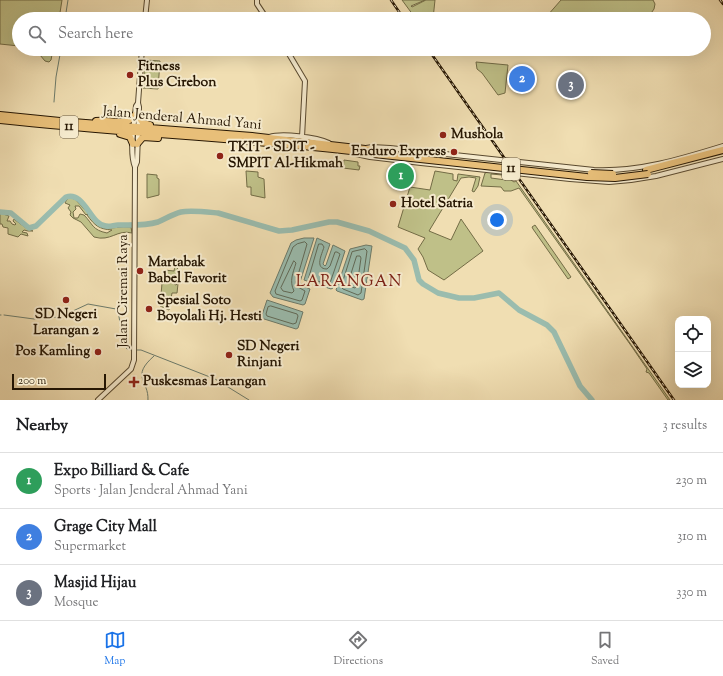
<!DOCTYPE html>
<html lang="en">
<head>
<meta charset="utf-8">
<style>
	:root { --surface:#fff; --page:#f6f6f6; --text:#202124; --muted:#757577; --line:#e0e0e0; --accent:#1a73e8 }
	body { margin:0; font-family:"Sorts Mill Goudy",serif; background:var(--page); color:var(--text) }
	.controls { position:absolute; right:12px; bottom:12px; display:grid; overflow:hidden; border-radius:8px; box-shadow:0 4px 16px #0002 }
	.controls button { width:36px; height:36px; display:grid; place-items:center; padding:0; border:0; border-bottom:1px solid var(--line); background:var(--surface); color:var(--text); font:20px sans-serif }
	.scale { position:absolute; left:12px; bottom:10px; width:94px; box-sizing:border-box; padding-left:4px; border:2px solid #271703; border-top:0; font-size:11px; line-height:14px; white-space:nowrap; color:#271703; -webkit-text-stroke:3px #f5eacd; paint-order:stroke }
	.you { position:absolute; left:497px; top:220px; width:14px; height:14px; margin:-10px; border:3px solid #fff; border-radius:50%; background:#1a73e8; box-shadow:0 0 0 6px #1a73e833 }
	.badge { display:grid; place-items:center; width:26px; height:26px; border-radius:50%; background:var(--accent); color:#fff; font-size:13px; font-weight:700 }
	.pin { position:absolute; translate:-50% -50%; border:2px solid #fff; box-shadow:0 1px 4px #0006 }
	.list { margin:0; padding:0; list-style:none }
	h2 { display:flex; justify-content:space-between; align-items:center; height:52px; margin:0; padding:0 16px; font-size:17px }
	h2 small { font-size:13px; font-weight:400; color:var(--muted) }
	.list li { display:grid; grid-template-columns:26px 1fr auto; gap:12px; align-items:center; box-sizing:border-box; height:56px; padding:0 16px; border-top:1px solid var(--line) }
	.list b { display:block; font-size:15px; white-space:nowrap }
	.list p { margin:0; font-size:13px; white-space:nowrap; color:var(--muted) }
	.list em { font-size:13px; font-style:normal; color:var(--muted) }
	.icon { flex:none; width:22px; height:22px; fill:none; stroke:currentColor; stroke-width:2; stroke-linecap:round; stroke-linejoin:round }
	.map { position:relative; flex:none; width:723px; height:400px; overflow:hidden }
	.search { position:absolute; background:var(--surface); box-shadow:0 4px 16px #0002; left:12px; right:12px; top:12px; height:44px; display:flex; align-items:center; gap:10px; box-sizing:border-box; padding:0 14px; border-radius:22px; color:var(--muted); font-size:15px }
	.sheet { height:220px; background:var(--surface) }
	nav { display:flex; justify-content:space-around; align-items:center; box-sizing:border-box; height:56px; border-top:1px solid var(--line); background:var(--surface); font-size:11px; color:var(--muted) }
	nav a { display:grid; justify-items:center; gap:2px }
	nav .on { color:var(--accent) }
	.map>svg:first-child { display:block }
</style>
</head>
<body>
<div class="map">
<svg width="723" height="400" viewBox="0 0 723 400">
	<rect width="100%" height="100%" fill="#f0deb2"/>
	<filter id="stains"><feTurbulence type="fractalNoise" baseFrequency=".005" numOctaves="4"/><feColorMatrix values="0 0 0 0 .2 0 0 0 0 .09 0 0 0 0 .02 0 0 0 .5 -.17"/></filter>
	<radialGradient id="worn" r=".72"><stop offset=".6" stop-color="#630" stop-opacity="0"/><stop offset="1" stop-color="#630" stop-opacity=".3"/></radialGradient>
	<!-- green -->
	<path fill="#bfc088" stroke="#736c46" d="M0 0H62L59 19H19V46L0 44Z
		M402 0H425L411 6 412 7 426 0H435L433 19H416Z
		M561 0H653L655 4 654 9 647 19H549L547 16Z
		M35 49H53L51 60 49 62 45 61Z
		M559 49H639L635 53 593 55 563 54 562 52H559Z
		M145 60 160 61 158 89 143 88Z
		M476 62 508 65 505 93 498 95 482 73 477 69Z
		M344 160 358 162V166H360L359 170 343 168Z
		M246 171 258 172V177L264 179 265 198 251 195V187H247Z
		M435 171 453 174V180L457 181 458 174 480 177 478 186 474 192 472 191 476 178 469 177 461 178 429 231 451 240 461 219 483 251 444 280 428 270 423 257 418 249 425 238 398 227 410 187 430 190Z
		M488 172 503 173 502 175 491 174V178L506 180 508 178 514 182 516 181 670 400H668L649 373 646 372 647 369 632 347 519 188 511 191H504L501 187 481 186 485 173Z
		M147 174 157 175V178L159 179V195L147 198Z
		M70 198 75 199 88 213 86 215 79 206H75L76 209 73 212 74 218H78L80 214 84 215C93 224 92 230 107 233L112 230C99 229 95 226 87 215L88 214 102 228C111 229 121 226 131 227L132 233C117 229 111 242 94 237L81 222 73 218 70 215 71 212 68 208 70 205 65 203 67 199Z
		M0 213 9 216 7 221H10L12 224 15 225 16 224 13 221 14 219 26 228 33 231H28L24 230 22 232 27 233 28 236 21 234 18 237 8 234V228L3 227 2 224H0Z
		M535 225 571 277 568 279 533 229 532 227Z
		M175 266 180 271 175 280V285L178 284 177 293H172L169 310 160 306 163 272 164 270 174 271Z"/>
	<!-- water -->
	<path fill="#9abcae" stroke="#6c7a6a" d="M304 238H314L300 282 303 286 310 289 305 304 303 305 273 297 270 293 291 243 296 240Z
		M317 238 330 244 323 264 325 266 326 265 333 245 345 251 333 288 331 289 304 280Z
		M366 245 372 246 364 299 362 300 337 291 336 290 350 249Z
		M267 300 303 312 298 328 296 329 261 318Z"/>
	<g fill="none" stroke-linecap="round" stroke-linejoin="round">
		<!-- shore -->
		<path stroke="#606a58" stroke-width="1" d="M305 242 307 244 296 282 298 287 305 291 302 300 300 301 276 294 275 291 293 247 297 244Z
			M319 244H322L324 247C322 254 314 269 327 269L330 266 335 252H337L340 254 330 283 329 285 309 278Z
			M365 249 367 251 361 293 358 295 343 289 341 287 352 252Z
			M357 256H360L361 258 357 286 355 288 349 286 348 284Z
			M294 261 296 263C293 273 289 281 294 291L292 293 283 291 281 288Z
			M271 306 297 314 298 316 296 323 293 324 267 316 266 314 268 307Z"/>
		<!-- stream -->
		<path stroke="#6c7a6a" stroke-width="1" d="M65 19 68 0
			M54 102 56 77 61 49
			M0 315H1
			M4 315 34 319 60 317 88 304 116 309 118 311 124 346 127 349 132 350
			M135 350H141L215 379 249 400
			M148 400C149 380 130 377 154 356"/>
		<!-- river -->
		<path stroke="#9abcae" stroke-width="5.5" d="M0 212 11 213 29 228 36 226 66 197C85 191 90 225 106 226 110 227 114 225 118 225 132 225 144 226 158 222 165 219 173 214 181 212 190 210 207 212 218 213L279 231 292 230 329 222H337L369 231 405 248 414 260 419 280 423 284 438 293 459 298H474L499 293 519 310 547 325 554 332 580 386 592 400"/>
		<!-- minor casing -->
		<g stroke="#59492f" stroke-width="6">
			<path id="minor" d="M257 0V4L267 19
				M145 19 147 0
				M286 49 305 81 302 137
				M269 137C282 133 316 137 329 143
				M366 148 372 147 390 148 594 170C638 172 681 159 723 146
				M356 154 370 157 421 163 570 179 609 182 631 180 656 176 723 159
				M135 167 137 162 139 107 138 103 142 49
				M98 400 131 369 134 360 135 167C129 153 134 121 136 106L138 103"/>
		</g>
		<!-- highway casing -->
		<g stroke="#271703" stroke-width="8">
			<path id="highway" d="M0 115 60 121 252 136 374 150
				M138 115 143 123 150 125
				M0 120C119 133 239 138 359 152
				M96 121C108 119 128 127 135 115
				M120 134 130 137 133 144
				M137 144 143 137 158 138
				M646 170 723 150"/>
		</g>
		<!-- minor -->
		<use href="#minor" stroke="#f5eacd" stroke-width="4"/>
		<!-- highway -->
		<use href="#highway" stroke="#e8bf79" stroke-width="6"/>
		<!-- rail casing -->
		<g stroke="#271703" stroke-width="2.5">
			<path id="rail" d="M391 0 404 19
				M720 0 723 4
				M428 49 674 400"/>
		</g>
		<!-- rail -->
		<use href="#rail" stroke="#f5eacd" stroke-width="1" stroke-dasharray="3" stroke-linecap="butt"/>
		<!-- highway-bridge casing -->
		<g stroke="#271703" stroke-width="8" stroke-linecap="butt">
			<path id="highway-bridge" d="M374 154 587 177 615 178 648 174
				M591 173 613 174"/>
		</g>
		<!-- highway-bridge -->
		<use href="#highway-bridge" stroke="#e8bf79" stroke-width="6"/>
	</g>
	<!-- markers -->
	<g fill="#8f2418" stroke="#f5eacd" stroke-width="1.5">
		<circle cx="130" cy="75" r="4"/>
		<circle cx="443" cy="135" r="4"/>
		<circle cx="454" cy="152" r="4"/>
		<circle cx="220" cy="156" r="4"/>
		<circle cx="393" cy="204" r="4"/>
		<circle cx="140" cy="271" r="4"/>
		<circle cx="66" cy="300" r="4"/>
		<circle cx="149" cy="309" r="4"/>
		<circle cx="98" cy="352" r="4"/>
		<circle cx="229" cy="355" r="4"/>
		<path d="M132 376h4v4h4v4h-4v4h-4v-4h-4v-4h4z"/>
	</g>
	<g text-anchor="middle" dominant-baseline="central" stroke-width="4" stroke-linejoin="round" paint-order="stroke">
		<!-- shield labels -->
		<g fill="#f5eacd" stroke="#655640" stroke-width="1">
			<rect x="60" y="116" width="18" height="22" rx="3"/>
			<rect x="502" y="158" width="18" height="22" rx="3"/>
		</g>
		<g font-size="13" font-weight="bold" fill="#271703">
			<text x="69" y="127">11</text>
			<text x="511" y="169">11</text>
		</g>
		<!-- poi labels -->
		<g font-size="14" font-weight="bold" fill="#271703" stroke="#f5eacd" text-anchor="start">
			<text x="138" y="67">Fitness<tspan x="138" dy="16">Plus Cirebon</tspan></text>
			<text x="451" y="135">Mushola</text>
			<text x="228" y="148">TKIT - SDIT -<tspan x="228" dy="16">SMPIT Al-Hikmah</tspan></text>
			<text x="446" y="152" text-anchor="end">Enduro Express</text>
			<text x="401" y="204">Hotel Satria</text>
			<text x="148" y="263">Martabak<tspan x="148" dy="16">Babel Favorit</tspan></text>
			<text x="157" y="301">Spesial Soto<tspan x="157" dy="16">Boyolali Hj. Hesti</tspan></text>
			<text x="66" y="315" text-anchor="middle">SD Negeri<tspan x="66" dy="16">Larangan 2</tspan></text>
			<text x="237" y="347">SD Negeri<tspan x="237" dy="16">Rinjani</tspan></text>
			<text x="90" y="352" text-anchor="end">Pos Kamling</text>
			<text x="143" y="382">Puskesmas Larangan</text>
		</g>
		<!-- street labels -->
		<g font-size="14" fill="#271703" stroke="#f5eacd">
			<text transform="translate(182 119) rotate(5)">Jalan Jenderal Ahmad Yani</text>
			<text transform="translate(124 291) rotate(-90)">Jalan Ciremai Raya</text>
		</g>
		<!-- quarter labels -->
		<g font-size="16" letter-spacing="1" fill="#7a1f14" stroke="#f5eacd">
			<text x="349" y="282">LARANGAN</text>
		</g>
	</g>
	<rect width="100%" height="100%" filter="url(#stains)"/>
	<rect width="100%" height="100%" fill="url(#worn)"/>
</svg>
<div class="controls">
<button><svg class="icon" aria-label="locate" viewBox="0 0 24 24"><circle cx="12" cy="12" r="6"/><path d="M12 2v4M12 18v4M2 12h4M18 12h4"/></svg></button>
<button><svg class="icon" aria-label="layers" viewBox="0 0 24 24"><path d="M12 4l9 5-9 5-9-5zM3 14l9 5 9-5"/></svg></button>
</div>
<div class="scale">200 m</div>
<div class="you"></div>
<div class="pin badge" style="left:401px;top:176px;background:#2e9e5b">1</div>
<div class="pin badge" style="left:522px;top:79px;background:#3f7fe0">2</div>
<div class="pin badge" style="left:571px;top:85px;background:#6b7280">3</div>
<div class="search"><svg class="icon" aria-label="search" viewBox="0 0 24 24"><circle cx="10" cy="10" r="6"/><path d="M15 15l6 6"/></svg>Search here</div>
</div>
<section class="sheet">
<h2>Nearby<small>3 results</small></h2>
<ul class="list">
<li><span class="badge" style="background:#2e9e5b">1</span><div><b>Expo Billiard &amp; Cafe</b><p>Sports · Jalan Jenderal Ahmad Yani</p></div><em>230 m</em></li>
<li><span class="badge" style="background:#3f7fe0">2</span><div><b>Grage City Mall</b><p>Supermarket</p></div><em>310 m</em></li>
<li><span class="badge" style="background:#6b7280">3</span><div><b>Masjid Hijau</b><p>Mosque</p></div><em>330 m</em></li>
</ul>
</section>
<nav>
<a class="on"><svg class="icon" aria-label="map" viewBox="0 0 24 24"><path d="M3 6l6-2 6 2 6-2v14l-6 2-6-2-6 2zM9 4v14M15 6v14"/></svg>Map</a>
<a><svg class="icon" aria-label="directions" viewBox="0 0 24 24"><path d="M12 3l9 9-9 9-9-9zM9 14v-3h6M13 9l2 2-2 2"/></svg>Directions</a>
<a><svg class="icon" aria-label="saved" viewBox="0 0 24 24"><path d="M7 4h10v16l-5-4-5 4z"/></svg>Saved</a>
</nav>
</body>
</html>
